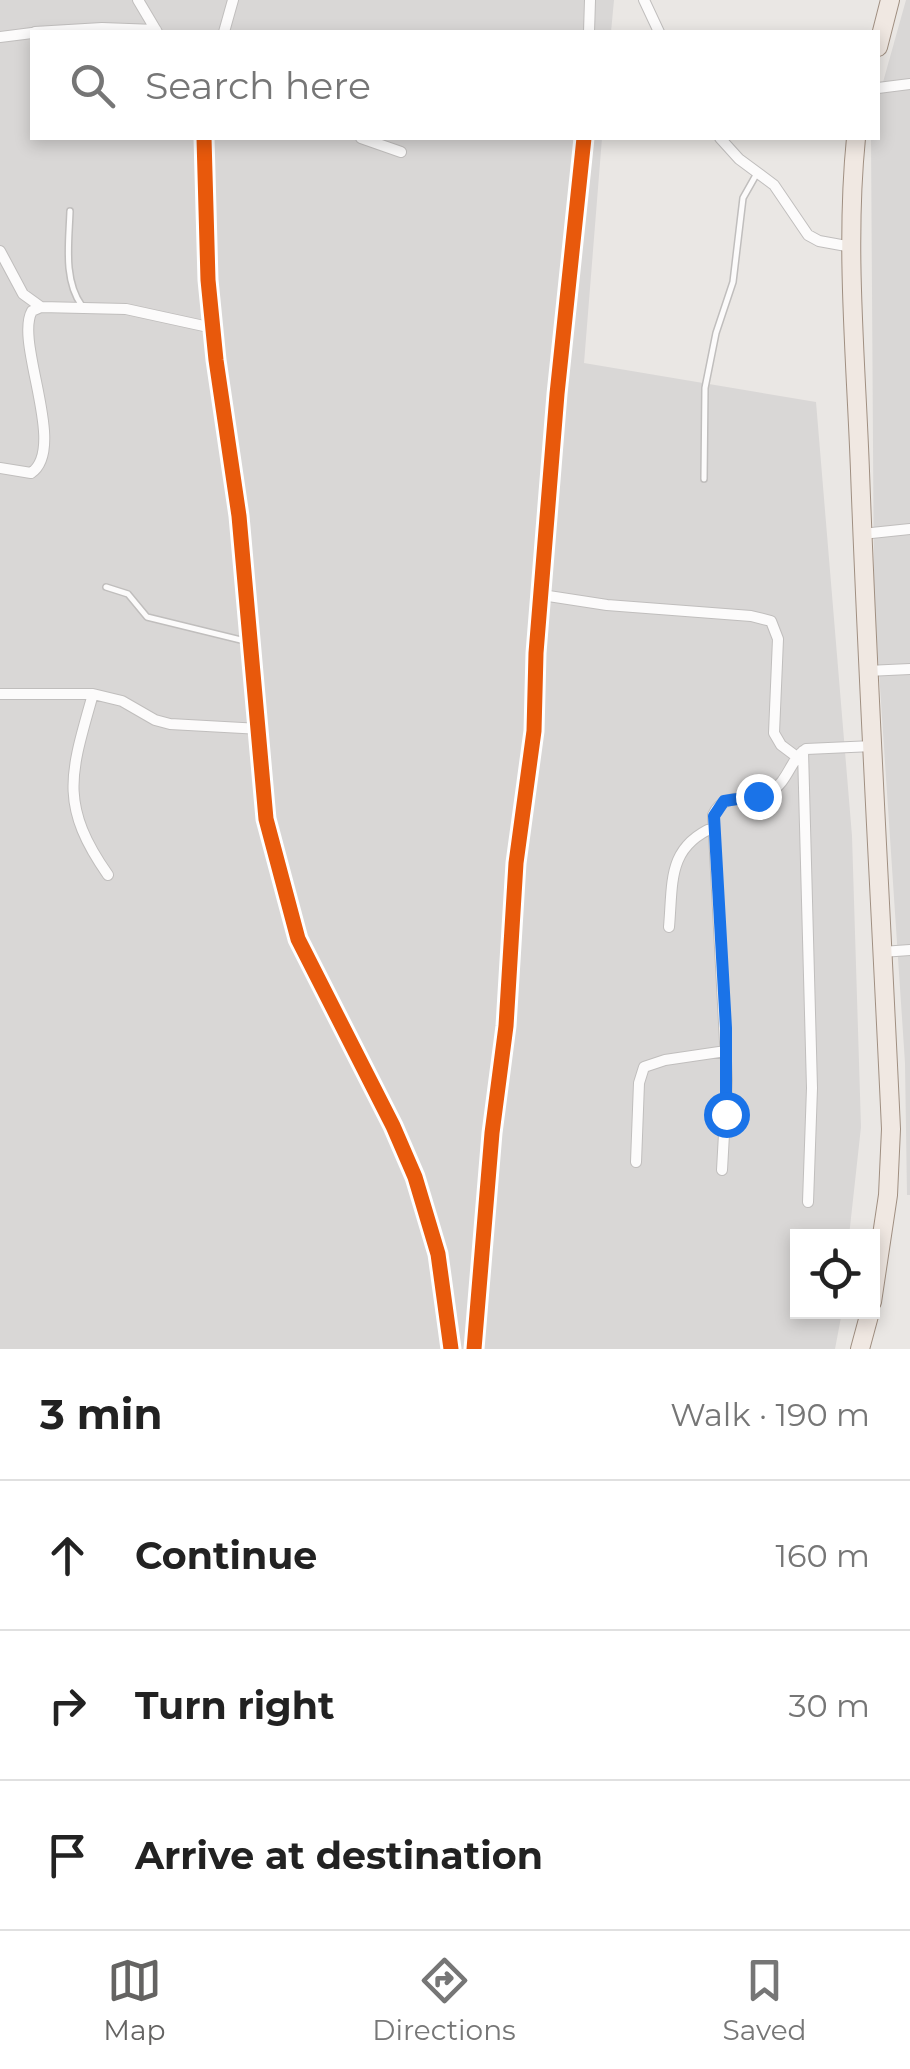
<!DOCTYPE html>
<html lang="en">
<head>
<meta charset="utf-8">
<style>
	:root { --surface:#fff; --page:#f2f2f2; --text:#222; --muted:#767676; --line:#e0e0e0; --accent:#646362 }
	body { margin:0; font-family:Montserrat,sans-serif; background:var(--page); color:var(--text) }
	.controls { position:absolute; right:30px; bottom:30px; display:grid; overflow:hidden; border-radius:0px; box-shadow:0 5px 15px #0003 }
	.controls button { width:90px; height:90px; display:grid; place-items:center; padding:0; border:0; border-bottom:2px solid var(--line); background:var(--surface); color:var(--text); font:50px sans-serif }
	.stop { position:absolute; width:30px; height:30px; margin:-22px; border:8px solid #1a73e8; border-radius:50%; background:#fff }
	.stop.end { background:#1a73e8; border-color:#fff; box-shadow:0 2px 10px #0008 }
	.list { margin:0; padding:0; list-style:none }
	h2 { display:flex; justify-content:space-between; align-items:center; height:130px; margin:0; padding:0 40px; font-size:42px }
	h2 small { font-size:32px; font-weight:400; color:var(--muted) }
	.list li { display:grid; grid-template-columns:65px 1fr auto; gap:30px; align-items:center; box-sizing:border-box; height:150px; padding:0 40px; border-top:2px solid var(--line) }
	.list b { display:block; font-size:38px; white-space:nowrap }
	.list em { font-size:32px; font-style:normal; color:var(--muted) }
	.icon { flex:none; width:55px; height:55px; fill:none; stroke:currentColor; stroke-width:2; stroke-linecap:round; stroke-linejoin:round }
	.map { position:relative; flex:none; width:910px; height:1349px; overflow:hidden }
	.search { position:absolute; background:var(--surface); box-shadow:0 5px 15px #0003; left:30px; right:30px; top:30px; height:110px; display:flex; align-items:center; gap:25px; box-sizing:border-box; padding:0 35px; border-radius:0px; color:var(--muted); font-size:38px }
	.sheet { height:580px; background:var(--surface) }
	nav { display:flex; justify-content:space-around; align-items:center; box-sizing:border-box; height:140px; border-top:2px solid var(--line); background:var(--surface); font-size:28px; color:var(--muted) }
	nav a { display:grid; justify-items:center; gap:5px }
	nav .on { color:var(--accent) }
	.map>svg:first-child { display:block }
</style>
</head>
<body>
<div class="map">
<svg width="910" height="1349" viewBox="0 0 910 1349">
	<rect width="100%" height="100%" fill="#eae7e4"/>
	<!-- residential -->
	<path fill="#d9d7d6" d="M0 0H614L611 32H32V138H602L584 363 816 402 852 836 861 1127 849 1236H798V1312H842L835 1349H0Z
		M906 0H910V1195H907L905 1063 874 597 871 138H878V100Z"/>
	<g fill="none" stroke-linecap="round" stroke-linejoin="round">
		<!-- service casing -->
		<g stroke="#c0bebd" stroke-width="8">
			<path id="service" d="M70 211C69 242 63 280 82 306
				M704 479 705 388 716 333 733 282 743 198 756 175
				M106 587 128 594 147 617 249 642"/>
		</g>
		<!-- minor casing -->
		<g stroke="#c0bebd" stroke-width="12">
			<path id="minor" d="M138 0 157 32
				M644 0 659 32
				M35 32 102 28 156 30
				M224 32 233 0
				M589 32 590 0
				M0 37 32 33
				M878 88 910 84
				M204 138 208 280 216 360 239 516 266 819 298 939 393 1126 415 1177 438 1254 451 1349
				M361 138 401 152
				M720 138 739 159 774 185 808 235 819 241 852 247
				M0 251 23 294 41 307 126 309 213 328
				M0 468 31 473C68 448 14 342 32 311L41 307
				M862 534 910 529
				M542 595 607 605 751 616 771 621 778 639 774 733 781 745 797 757
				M867 671 910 669
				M0 694H93L122 701 155 720 170 724 259 729
				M93 694C71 772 58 804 108 875
				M803 751 812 1088 808 1202
				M669 927C673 882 667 847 714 827
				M882 952 910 950
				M636 1162 639 1083 644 1067 665 1060 726 1051
				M722 1170 727 1080 713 815C725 790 750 803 770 792 789 781 790 759 806 749L873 746
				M474 1349 492 1133 506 1026 516 863 534 731 536 653 557 394 584 138"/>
		</g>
		<!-- primary casing -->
		<g stroke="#a08f81" stroke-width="20">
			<path id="primary" d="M878 47 890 0
				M856 138C845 248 856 360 860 471 868 690 881 909 891 1129L888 1195 872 1302
				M860 1349 870 1312"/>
		</g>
		<!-- service -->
		<use href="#service" stroke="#fcfbfb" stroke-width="5"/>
		<!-- minor -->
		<use href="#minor" stroke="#fcfbfb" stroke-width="10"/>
		<!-- primary -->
		<use href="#primary" stroke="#f0e8e2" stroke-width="18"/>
		<!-- cycleway casing -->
		<g stroke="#fff" stroke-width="21">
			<path id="cycleway" d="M204 138 208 280 216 360 239 516 266 819 298 939 393 1126 415 1177 438 1254 451 1349
				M474 1349 492 1133 506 1026 516 863 534 731 536 653 557 394 584 138"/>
		</g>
		<!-- cycleway -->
		<use href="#cycleway" stroke="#e8590c" stroke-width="15"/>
	</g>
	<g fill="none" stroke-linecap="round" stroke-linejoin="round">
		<!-- route -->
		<path stroke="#1a73e8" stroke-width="12" d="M726 1114V1028L714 816 724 801 758 796"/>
	</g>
</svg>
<div class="controls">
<button><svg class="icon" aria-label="locate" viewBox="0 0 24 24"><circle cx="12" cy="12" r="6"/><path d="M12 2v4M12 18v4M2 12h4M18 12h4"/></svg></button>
</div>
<div class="stop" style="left:726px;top:1114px"></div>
<div class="stop end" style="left:758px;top:796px"></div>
<div class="search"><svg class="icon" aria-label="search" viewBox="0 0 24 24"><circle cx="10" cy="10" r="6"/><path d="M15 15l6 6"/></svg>Search here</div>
</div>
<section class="sheet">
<h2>3 min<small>Walk · 190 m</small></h2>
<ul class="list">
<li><svg class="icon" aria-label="ahead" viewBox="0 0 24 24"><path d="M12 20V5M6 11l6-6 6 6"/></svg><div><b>Continue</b></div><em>160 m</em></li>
<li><svg class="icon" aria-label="right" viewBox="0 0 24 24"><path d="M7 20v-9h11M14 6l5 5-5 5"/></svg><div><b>Turn right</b></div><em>30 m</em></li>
<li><svg class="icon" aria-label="arrive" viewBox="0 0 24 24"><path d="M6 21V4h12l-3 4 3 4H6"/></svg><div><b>Arrive at destination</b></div></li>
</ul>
</section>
<nav>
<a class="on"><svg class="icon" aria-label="map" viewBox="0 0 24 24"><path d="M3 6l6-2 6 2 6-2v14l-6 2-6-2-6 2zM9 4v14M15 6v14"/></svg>Map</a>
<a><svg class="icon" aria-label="directions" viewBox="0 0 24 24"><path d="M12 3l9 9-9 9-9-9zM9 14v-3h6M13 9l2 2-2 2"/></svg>Directions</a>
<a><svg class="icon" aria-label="saved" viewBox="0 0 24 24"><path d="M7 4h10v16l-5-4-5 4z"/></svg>Saved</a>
</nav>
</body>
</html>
